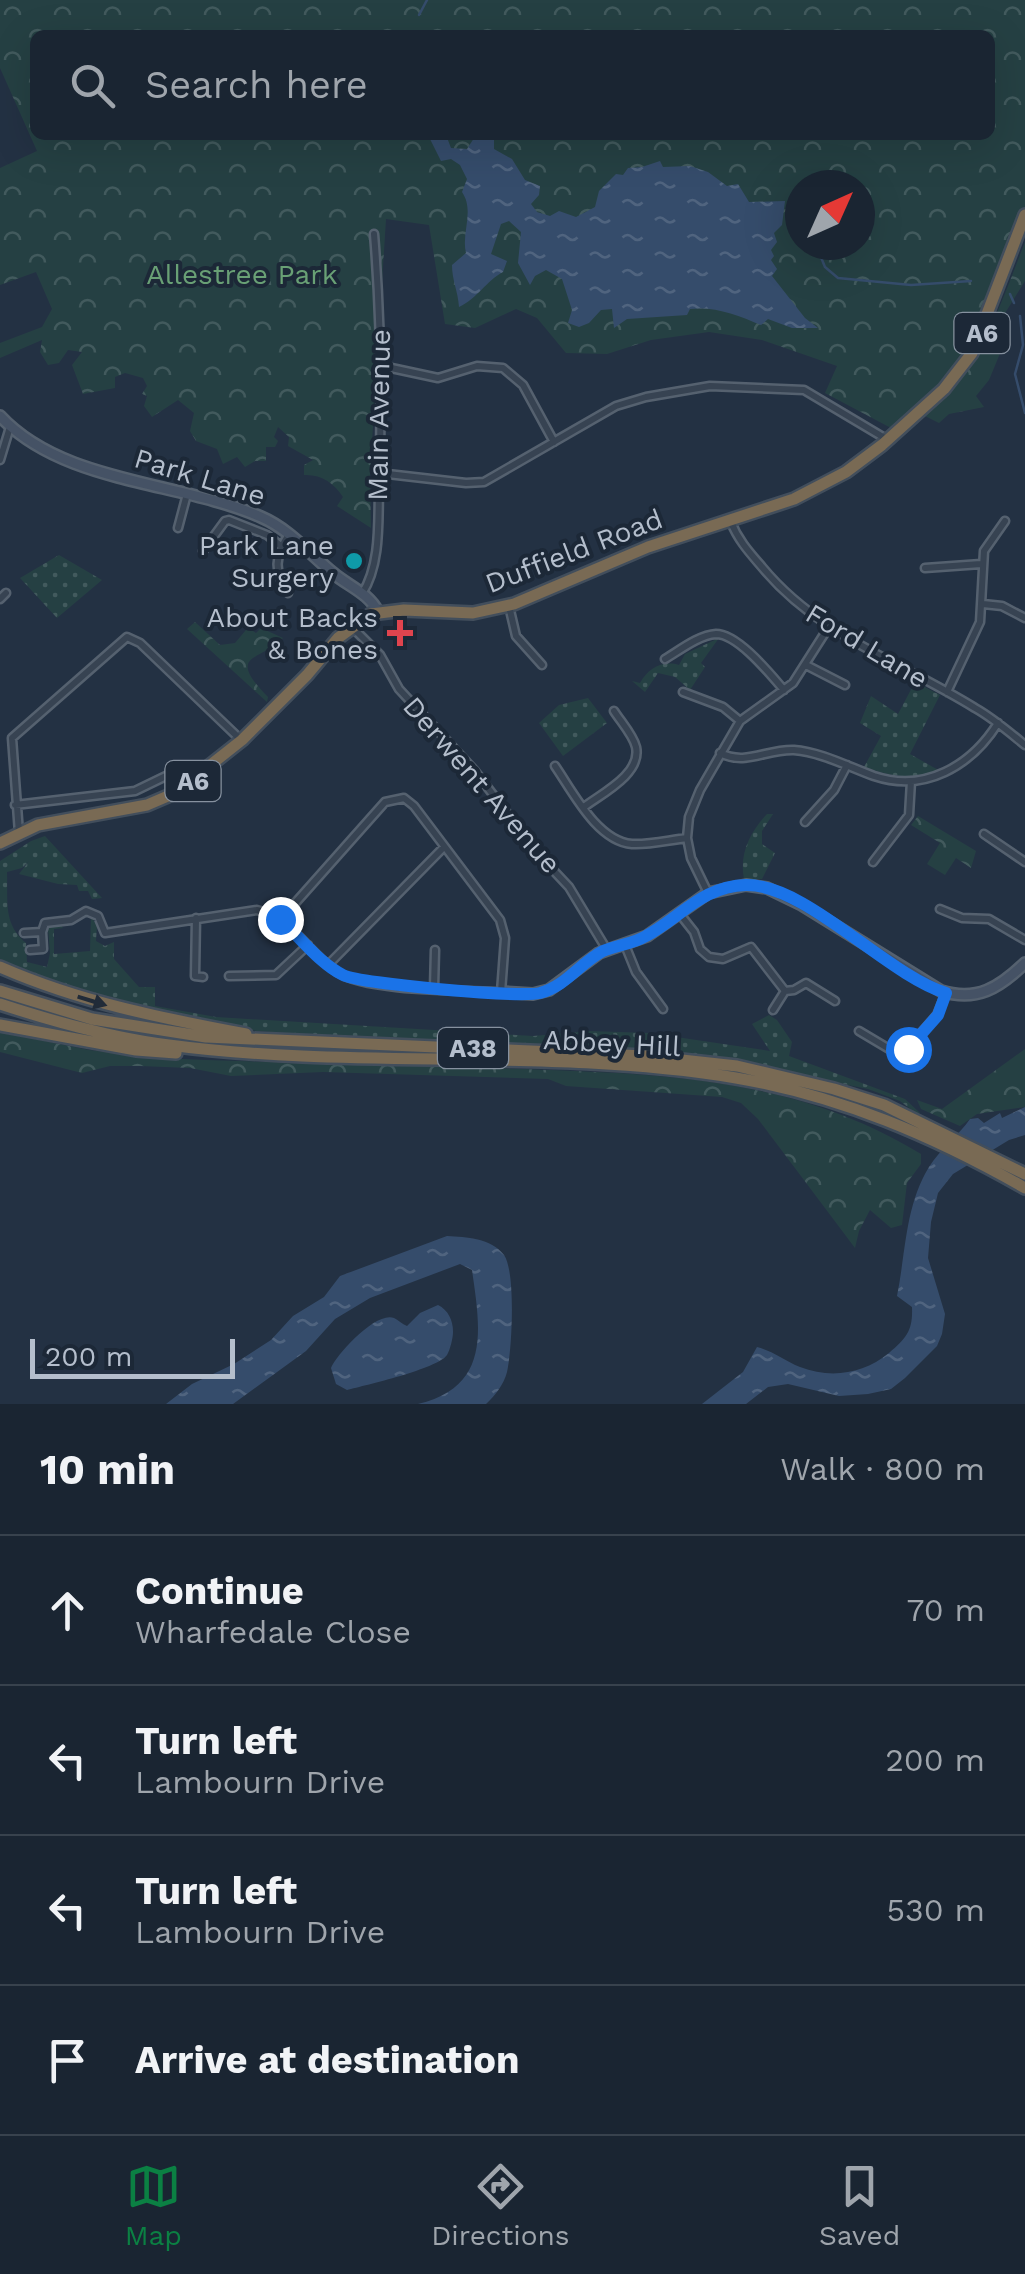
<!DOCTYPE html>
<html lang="en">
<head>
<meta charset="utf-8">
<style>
	:root { --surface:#1a2532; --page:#27313e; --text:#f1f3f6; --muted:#9fa5ac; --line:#38424d; --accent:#0b8043 }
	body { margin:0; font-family:"Work Sans",sans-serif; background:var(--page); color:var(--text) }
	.compass { position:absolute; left:785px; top:170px; width:90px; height:90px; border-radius:50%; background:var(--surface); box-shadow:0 10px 40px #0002; rotate:45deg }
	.scale { position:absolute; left:30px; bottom:25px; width:205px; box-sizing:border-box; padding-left:10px; border:5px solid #b4becc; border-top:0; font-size:28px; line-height:35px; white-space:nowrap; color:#b4becc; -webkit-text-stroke:8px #1c2837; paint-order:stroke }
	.stop { position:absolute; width:30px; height:30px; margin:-22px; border:8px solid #1a73e8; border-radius:50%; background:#fff }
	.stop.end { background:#1a73e8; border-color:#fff; box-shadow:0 2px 10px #0008 }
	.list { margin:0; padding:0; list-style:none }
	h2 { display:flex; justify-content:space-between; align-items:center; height:130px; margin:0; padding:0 40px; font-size:42px }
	h2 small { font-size:32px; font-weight:400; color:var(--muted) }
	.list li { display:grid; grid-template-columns:65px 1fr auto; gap:30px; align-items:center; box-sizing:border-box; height:150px; padding:0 40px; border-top:2px solid var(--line) }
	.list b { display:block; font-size:38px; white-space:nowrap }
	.list p { margin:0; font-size:32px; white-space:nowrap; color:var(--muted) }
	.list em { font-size:32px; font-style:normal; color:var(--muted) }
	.icon { flex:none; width:55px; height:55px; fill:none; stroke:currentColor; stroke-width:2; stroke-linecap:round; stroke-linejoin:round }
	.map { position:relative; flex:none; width:1025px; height:1404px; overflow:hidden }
	.search { position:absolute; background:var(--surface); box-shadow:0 10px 40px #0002; left:30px; right:30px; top:30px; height:110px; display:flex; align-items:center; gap:25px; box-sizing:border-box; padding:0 35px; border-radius:15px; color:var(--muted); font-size:38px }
	.sheet { height:730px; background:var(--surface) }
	nav { display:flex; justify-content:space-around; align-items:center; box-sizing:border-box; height:140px; border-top:2px solid var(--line); background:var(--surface); font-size:28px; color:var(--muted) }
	nav a { display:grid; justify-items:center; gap:5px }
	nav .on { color:var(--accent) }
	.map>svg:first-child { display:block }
</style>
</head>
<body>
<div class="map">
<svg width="1025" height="1404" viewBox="0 0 1025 1404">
	<defs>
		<pattern id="grass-dots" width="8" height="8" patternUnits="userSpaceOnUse" patternTransform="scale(2.5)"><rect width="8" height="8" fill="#254043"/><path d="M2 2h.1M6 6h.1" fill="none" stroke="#425a5d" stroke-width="1.8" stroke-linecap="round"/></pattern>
		<pattern id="forest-crowns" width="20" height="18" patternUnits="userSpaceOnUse" patternTransform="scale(2.5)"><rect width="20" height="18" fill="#254043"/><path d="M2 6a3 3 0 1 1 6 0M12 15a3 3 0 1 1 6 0" fill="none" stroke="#425a5d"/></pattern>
		<pattern id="water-ripples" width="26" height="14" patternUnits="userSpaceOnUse" patternTransform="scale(2.5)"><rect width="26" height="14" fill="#354c6b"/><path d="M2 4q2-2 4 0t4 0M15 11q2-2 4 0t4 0" fill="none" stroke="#50647f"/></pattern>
	</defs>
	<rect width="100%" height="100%" fill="#233143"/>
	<!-- grass -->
	<path fill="url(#grass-dots)" d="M59 555 102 580 57 618 20 578Z
		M719 638 701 663 705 667 690 690 675 677 658 673 645 692 632 681 640 683C648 668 663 660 679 665L685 654Z
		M915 682 940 695 910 754 940 771C913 781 890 776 864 767L881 736 860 723 871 696 898 714Z
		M588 698 607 723 563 756 539 723 559 705Z
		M767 814H773L762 831V844L775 853 762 879H744C739 854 750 832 767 814Z
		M45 836 102 898 92 899 88 891H79L77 885 58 884 19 874 29 861 22 868 7 872C8 902 3 924 26 943L27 962 47 967 50 953 48 928 60 924 63 928 54 929V954L90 951 91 917 97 925 96 941 105 946 114 942V959L139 987H155V1006L216 1017 533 1036 589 1031 649 1033 770 1051 752 1024 769 1015 777 1020 792 1042 789 1056 905 1099 920 1113 917 1114 900 1101 868 1089 714 1058 617 1049 419 1042 257 1031 192 1021 96 999 0 963V861L31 841Z"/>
	<!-- forest -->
	<path fill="url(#forest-crowns)" fill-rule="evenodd" d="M0 0H1025V207L970 344 946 380 891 428 825 393 837 366 762 340 709 332 651 340 607 354 566 353 537 318 516 309 475 328 445 324 429 225 386 219 370 474 371 528 337 506 343 497C334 483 321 474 304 475V465L313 460 288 446 289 437 278 427 274 437 278 441 275 447H266V461H255L245 467 237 457 223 464 217 449 196 441 190 431 194 413 178 400 152 417 144 406 147 396 142 394 147 386 143 378 125 373 115 377V388L83 394 72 365 82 352 68 350 59 363 48 365 40 352 42 340 0 358V343L42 327 52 309 36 272 0 285V168L37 151 0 68ZM35 35H990V135H35ZM800 185H860V245H800Z
		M1025 242V281L1002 318 1001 351 989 380 976 396 984 407 949 414 939 423 925 416C982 365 998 311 1025 242Z
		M195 622 220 645 235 643 251 624 250 629 256 633 261 628 283 638C260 662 225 653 268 697L267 702 187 629Z
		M918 816 976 851 971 868 956 858 945 875 927 864 940 843 911 825Z
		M0 1032 89 1050 156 1058C268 1063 381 1064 493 1068 646 1074 786 1072 921 1154V1164L907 1183 902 1225 891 1228 870 1210 859 1231 855 1248 758 1119 741 1103 722 1097 566 1086 548 1079 323 1072 231 1076 190 1068 140 1066H110L82 1073 0 1052Z
		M1025 1049V1107L977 1114 960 1126 921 1109 917 1100 942 1109Z"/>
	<!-- water -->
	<path fill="url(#water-ripples)" d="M433 135 437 139 446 135 451 148 467 149 476 135H494V149L512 159 525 180 540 186 539 195 531 204 537 212 550 216 559 211 576 217 595 207 599 191 616 174 623 175 628 168 642 167 660 161 663 167 690 166 708 172 727 186 738 184 749 202 785 201 782 225 774 233 777 242 771 250 774 256 771 260 777 269 772 276 805 318 818 328H792L768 319 761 325C738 315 714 306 690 309L687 315 627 319 614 328 612 309 601 310 589 323 579 327 568 323 572 310 562 279 546 270 535 276 530 285 518 263 521 232 509 221 501 224 491 254 507 261 503 272C486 281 478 298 459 307 458 291 452 280 452 265L466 253C461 233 475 211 462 192L467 179 460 165 451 159 441 161 429 137Z
		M1025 1107V1135L1009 1140 953 1174 938 1193 931 1222 928 1258 945 1314 942 1334 937 1346 905 1378 891 1389 868 1394 839 1396 788 1384 768 1387 746 1404H702L743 1372 757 1347C773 1351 785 1361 800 1367 831 1379 863 1374 889 1353 907 1338 913 1330 912 1307L897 1296C906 1252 905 1206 929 1167 940 1149 959 1135 970 1119L978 1118 984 1123 1000 1113 1002 1118Z
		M447 1236C466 1237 491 1238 504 1255 516 1272 512 1350 507 1372 504 1384 495 1396 486 1404H418C492 1387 480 1327 472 1270L460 1264 370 1298 335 1319 306 1351 233 1404H166L192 1384 234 1364 271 1340 293 1316 324 1297 340 1276Z
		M438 1305C448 1310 453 1320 453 1332 453 1338 450 1350 447 1355 437 1369 366 1385 347 1390L336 1384 331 1368C337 1354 376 1311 394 1318 398 1320 402 1324 407 1326L420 1313Z"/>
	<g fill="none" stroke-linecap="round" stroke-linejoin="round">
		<!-- stream -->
		<path stroke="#354c6b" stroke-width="2.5" d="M419 15 427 0
			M798 209 800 211
			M816 245 825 267 838 278 911 285 971 281
			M1010 294 1014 303
			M1020 316 1023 345 1015 374 1025 413"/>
		<!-- street casing -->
		<g stroke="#55616f" stroke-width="11">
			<path id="street" d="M382 366 438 378 477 366 503 368 523 385 554 442
				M0 460 10 427
				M379 473 466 483 484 482 616 406 646 397 710 386 804 390 888 440
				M731 522C738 540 750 553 762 567 819 636 901 662 975 708 993 718 1009 732 1025 745
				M178 528 187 494
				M203 551 225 521 229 520 267 535 281 546
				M925 568 981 564
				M288 593C273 571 275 556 289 534
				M362 594C381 564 378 522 379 488 382 403 381 319 374 234
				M0 599 6 593
				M983 604 1002 606 1025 618
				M509 606 516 636 542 665
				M352 627 380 655 399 689 475 771 539 855 569 887 607 950
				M665 659C680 650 699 635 716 634 738 634 770 674 784 690
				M806 665 845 685
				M683 692 723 707 740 721
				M947 692 980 622 984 551 1005 521
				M720 753C746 766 766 749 794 750 821 752 849 767 874 776 925 793 971 766 998 723
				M555 766C573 792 597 841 632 844 649 845 669 840 687 838
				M15 805 135 791 168 775 174 776 184 787
				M584 807C601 794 642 774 636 747 633 735 621 722 614 711
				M805 822 834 790 847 765
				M19 833 12 738 127 637 140 643 241 740
				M984 834 1025 862
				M873 862 909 815 911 781
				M708 893 691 858 687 838 689 817 700 790 740 721 793 683 828 628
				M940 909 962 918 989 919 1025 940
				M679 913 694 932 700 949 709 957 723 959 751 947 785 991 794 990 806 983 835 1001
				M196 918 195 976 203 977
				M24 933 42 932
				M625 945 636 972 663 1009
				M30 950 43 949 42 932 45 923 71 920 86 911 98 916 105 933 257 910C293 918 308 953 337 972 367 992 463 990 501 992L505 938 500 920 414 806 404 798 385 802 281 919
				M328 965 444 847
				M229 976 276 975 308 945
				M434 988 435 950
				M773 1010 785 991
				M859 1031 901 1056 937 1015 946 993
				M901 1056 913 1064"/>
		</g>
		<!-- secondary casing -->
		<g stroke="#55616f" stroke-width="14">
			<path id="secondary" d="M0 416C63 484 180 481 261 517 289 529 309 553 333 573 348 586 369 593 378 612
				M501 992 533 994 549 990 599 953 647 936 708 893 746 885 767 888 802 905 941 991C977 1002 999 988 1025 963"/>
		</g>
		<!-- highway casing -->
		<g stroke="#424e5c" stroke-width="16">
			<path id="highway" d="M0 843 38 825 147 805 175 793 242 740 307 675 338 638 371 614 404 610 473 613 514 604 648 547 794 499 846 472 882 445 944 389 972 353 1025 215
				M0 967C80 1002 161 1018 246 1034
				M0 991 92 1019 206 1037 645 1056 737 1066 834 1089 884 1105 1025 1174
				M0 1004C55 1022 112 1038 169 1045 357 1070 549 1047 736 1078 840 1096 934 1136 1025 1188
				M0 1025 136 1050 176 1053"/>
		</g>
		<!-- street -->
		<use href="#street" stroke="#374352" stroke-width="6"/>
		<!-- secondary -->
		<use href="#secondary" stroke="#455265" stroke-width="9"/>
		<!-- highway -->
		<use href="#highway" stroke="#796a54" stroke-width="11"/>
	</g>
	<!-- one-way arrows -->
	<defs><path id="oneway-solid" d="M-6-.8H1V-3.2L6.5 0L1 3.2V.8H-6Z" transform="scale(2.5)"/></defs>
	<use fill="#212b38" href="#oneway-solid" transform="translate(92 1001) rotate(17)"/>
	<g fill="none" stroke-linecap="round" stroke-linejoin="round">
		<!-- route -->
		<path stroke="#1a73e8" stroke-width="12" d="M280 919C300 937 319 963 343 975 361 984 519 998 540 993 566 986 580 963 603 951 617 945 633 944 646 936 681 917 703 886 746 885 806 884 887 975 946 993L938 1015 908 1049"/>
	</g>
	<!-- markers -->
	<circle fill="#0f9aa8" stroke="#1c2837" stroke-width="4" cx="354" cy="561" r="10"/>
	<path fill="#e0444e" stroke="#1c2837" stroke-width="4" d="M395 618h10v10h10v10h-10v10h-10v-10h-10v-10h10z"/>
	<g text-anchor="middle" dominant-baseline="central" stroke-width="8" stroke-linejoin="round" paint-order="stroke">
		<!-- shield labels -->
		<g fill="#1c2837" stroke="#86919f" stroke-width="2.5">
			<rect x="954.5" y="313" width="55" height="40" rx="8"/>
			<rect x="165.5" y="761" width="55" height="40" rx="8"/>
			<rect x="438" y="1028" width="70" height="40" rx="8"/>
		</g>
		<g font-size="25" font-weight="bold" fill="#b4becc">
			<text x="982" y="333">A6</text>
			<text x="193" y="781">A6</text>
			<text x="473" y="1048">A38</text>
		</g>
		<!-- park labels -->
		<g font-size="28" fill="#69a075" stroke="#1c2837">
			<text x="242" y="274">Allestree Park</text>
		</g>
		<!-- street labels -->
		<g font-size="28" fill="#b4becc" stroke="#1c2837">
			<text transform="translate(379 415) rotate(-89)">Main Avenue</text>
			<text transform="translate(200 477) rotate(17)">Park Lane</text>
			<text transform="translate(574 551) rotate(-21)">Duffield Road</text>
			<text transform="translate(867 646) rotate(31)">Ford Lane</text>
			<text transform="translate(482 785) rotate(49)">Derwent Avenue</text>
			<text transform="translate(612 1043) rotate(3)">Abbey Hill</text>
		</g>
		<!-- poi labels -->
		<g font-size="28" fill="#b4becc" stroke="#1c2837" text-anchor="end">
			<text x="334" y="545">Park Lane<tspan x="334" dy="32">Surgery</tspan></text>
			<text x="378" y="617">About Backs<tspan x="378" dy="32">&amp; Bones</tspan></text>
		</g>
	</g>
</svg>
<svg class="compass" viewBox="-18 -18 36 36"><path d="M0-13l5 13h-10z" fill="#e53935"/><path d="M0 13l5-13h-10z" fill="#9fa5ac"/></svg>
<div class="scale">200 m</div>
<div class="stop" style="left:908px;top:1049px"></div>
<div class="stop end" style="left:280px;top:919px"></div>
<div class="search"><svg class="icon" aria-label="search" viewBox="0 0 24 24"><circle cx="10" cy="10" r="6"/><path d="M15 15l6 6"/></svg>Search here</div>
</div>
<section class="sheet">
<h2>10 min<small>Walk · 800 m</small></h2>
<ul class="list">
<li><svg class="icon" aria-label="ahead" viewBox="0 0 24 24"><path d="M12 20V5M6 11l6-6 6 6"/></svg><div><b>Continue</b><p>Wharfedale Close</p></div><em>70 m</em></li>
<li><svg class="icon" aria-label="left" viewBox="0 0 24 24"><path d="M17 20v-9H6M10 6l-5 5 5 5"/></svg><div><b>Turn left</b><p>Lambourn Drive</p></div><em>200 m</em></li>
<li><svg class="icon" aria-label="left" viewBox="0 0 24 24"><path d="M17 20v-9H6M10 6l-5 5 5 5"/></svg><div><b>Turn left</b><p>Lambourn Drive</p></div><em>530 m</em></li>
<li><svg class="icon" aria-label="arrive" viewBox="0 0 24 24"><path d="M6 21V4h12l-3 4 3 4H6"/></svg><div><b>Arrive at destination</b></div></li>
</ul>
</section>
<nav>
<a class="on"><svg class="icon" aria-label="map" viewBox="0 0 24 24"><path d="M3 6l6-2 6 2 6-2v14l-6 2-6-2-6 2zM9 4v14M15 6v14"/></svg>Map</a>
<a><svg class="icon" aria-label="directions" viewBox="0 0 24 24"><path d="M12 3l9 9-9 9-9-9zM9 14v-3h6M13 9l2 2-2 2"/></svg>Directions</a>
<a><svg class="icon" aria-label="saved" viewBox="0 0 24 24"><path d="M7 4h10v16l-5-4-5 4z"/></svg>Saved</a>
</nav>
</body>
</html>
